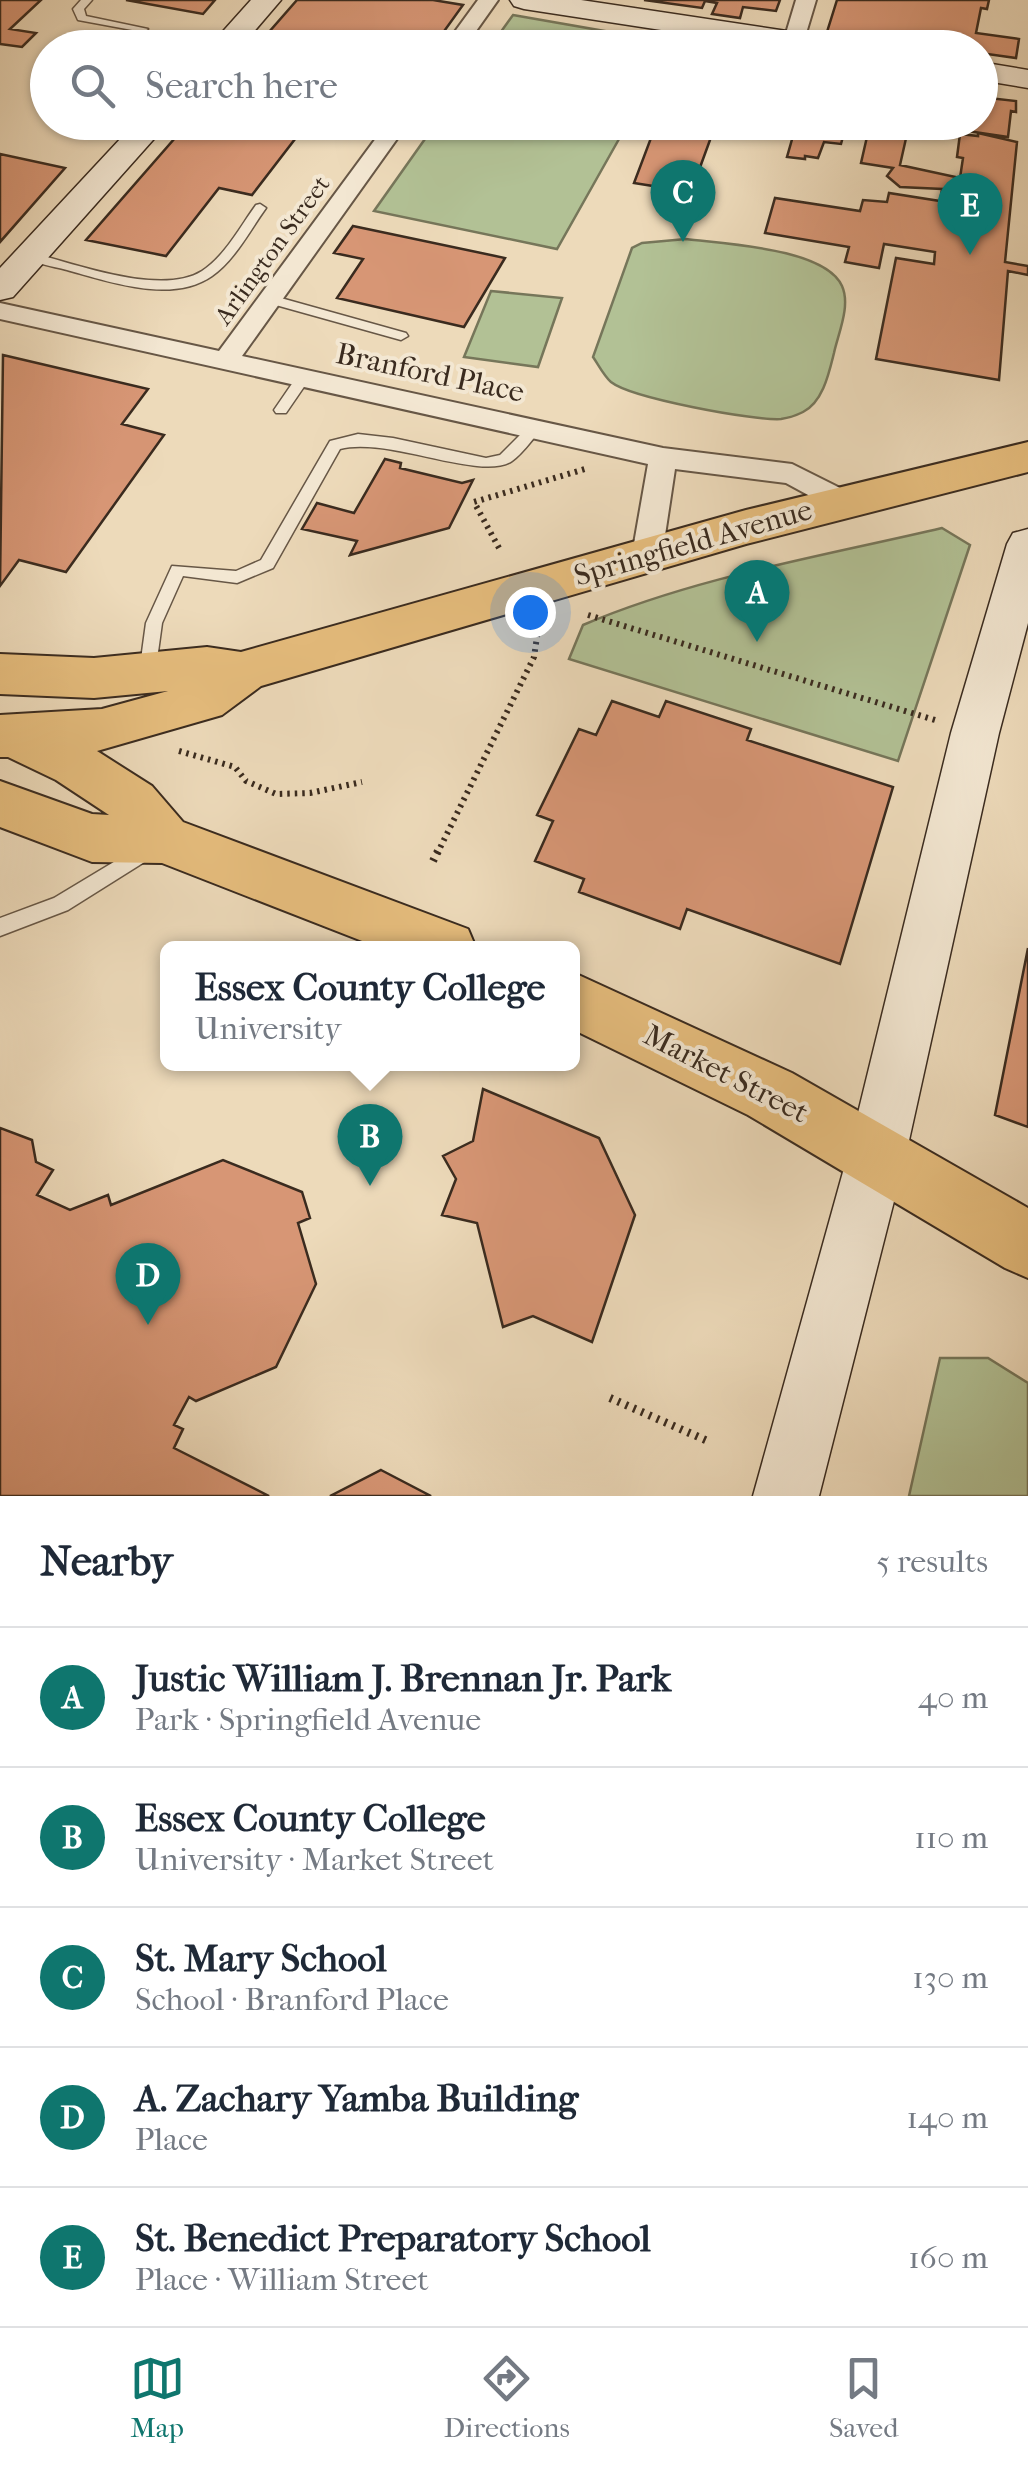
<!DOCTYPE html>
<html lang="en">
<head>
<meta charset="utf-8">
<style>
	:root { --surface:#fff; --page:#f2f2f3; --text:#1f2937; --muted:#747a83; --line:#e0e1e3; --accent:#0f766e }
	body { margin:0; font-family:"IM FELL French Canon",serif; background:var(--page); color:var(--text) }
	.you { position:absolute; left:530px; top:612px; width:35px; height:35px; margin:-25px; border:8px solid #fff; border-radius:50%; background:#1a73e8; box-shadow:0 0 0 15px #1a73e833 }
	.badge { display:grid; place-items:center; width:65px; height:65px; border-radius:50%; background:var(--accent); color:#fff; font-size:32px; font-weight:700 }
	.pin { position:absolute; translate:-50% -82px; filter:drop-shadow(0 2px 5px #0008) }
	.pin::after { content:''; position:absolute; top:52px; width:35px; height:30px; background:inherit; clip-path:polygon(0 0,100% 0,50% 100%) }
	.popup { position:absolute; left:160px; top:941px; width:420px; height:130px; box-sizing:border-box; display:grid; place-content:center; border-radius:15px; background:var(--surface); filter:drop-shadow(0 2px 8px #0005); font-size:32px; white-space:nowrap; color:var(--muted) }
	.popup b { font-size:38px; color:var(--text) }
	.popup::after { content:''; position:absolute; left:50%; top:100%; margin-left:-20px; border:20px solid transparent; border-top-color:var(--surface) }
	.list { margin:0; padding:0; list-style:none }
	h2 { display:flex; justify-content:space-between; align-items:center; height:130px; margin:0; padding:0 40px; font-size:42px }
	h2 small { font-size:32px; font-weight:400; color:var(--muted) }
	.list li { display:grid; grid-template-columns:65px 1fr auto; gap:30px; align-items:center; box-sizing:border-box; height:140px; padding:0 40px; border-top:2px solid var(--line) }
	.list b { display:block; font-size:38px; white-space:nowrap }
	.list p { margin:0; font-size:32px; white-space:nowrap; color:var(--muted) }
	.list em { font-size:32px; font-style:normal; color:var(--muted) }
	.icon { flex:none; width:55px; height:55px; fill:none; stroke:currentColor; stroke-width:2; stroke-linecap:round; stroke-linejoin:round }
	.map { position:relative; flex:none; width:1028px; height:1496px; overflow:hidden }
	.search { position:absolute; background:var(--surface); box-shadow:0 2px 8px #0004; left:30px; right:30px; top:30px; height:110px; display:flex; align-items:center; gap:25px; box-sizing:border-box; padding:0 35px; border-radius:55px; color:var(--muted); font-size:38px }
	.sheet { height:830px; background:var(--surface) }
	nav { display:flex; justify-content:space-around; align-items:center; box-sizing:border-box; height:140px; border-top:2px solid var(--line); background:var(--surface); font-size:28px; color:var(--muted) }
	nav a { display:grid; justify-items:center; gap:5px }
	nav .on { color:var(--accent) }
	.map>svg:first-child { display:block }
</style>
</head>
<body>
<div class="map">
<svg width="1028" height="1496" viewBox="0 0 1028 1496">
	<rect width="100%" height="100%" fill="#eddaba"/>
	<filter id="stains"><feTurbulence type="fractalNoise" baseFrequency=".002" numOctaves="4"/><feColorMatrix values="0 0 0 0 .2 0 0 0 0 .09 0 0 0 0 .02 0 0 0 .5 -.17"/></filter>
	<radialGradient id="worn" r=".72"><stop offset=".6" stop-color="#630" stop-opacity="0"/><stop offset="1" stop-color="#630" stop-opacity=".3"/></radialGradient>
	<!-- green -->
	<path fill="#b2c195" stroke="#76765a" stroke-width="2.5" d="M513 15 673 43 670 48 490 47Z
		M437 122H628V123L557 249 374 211Z
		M686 239C724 244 825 248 842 286 851 306 838 334 834 353 829 373 823 402 803 412 797 415 788 418 781 419 754 421 631 398 611 382 604 376 598 364 593 357L632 248 642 243Z
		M491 291 562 298 538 367 464 357Z
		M942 528 970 545 898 761 569 659 583 625C696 577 823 556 942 528Z
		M940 1358H988L1028 1383V1496H909Z"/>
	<!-- building -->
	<path fill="#d79675" stroke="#3a2b1f" stroke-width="2.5" d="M0 0H41L10 29 36 33 22 47 0 44Z
		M126 0H215L203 14Z
		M297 0H433L463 5 432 48H255Z
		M644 0H780L776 11 743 7 740 18 712 14 717 3 705 1 702 8Z
		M837 0H989L987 9 981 8 976 33 1019 39 1016 58 980 53V48H939L827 32Z
		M980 97 1016 101V112L1011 111 1008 137 907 122H980Z
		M189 122H319L312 133 302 130 252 195 219 188 166 256 86 240Z
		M657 122 714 129 691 192 634 183Z
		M797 122H847L841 144 824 142 818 158 805 156V159L787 157Z
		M879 126 907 134 900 165 960 178 963 158 957 157 960 134 978 136V133L1017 142 1005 262 1028 266V275L1008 271 999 380 876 359 896 258 934 264 935 252 884 244 879 268 845 262 849 247 765 233 775 198 860 211 863 200 887 202 889 193 940 201 942 189 900 187 887 176 893 168 861 163 869 128Z
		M0 154 65 168 0 242Z
		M353 226 505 258 464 327 337 298 363 259 334 253Z
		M3 355 148 389 122 424 164 435 66 572 19 560 0 586Z
		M385 459 401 463 400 468 462 483 473 480 449 528 350 555 357 541 302 529 317 503 354 513Z
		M612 701 659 717 666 701 751 729 747 740 893 787 840 964 687 909 680 929 579 892 584 879 535 861 553 821 537 815 579 729 596 735Z
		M1028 948V1127L995 1115Z
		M483 1089 599 1138 635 1215 592 1342 533 1316 503 1327 477 1223 442 1215 456 1179 443 1156 473 1141Z
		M0 1128 32 1140 36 1162 53 1170 37 1195 70 1210 108 1195 111 1205 223 1160 302 1192 310 1218 298 1223 316 1284 276 1367 196 1401 189 1397 174 1425 183 1429 174 1448 269 1496H0Z
		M381 1470 431 1496H330Z"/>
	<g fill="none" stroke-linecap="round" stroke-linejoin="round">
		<!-- lane casing -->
		<g stroke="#675746" stroke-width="3">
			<path id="lane" d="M81 0H92L84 9 86 16 148 29 143 32 78 20 73 9Z
				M260 204 266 208C250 230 235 260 212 276 172 304 110 282 67 270 52 266 35 264 23 256L29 252C73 263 161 297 202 271 225 256 240 227 256 205Z
				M270 295 406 333 408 336 401 340 265 302V296Z
				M303 373 308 375 310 378 286 413H276L274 410 298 375Z
				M534 424 539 426V432C531 441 522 454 512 461 482 482 387 436 340 449L273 568 237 583 183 576 162 623 155 674 147 681 141 679 139 674 146 623 172 566 236 571 261 560 330 441 358 434 393 438 486 458 500 455 529 426Z
				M147 842 154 844 156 850 154 856 68 910 0 936V918L54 898Z"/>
		</g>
		<!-- street casing -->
		<g stroke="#675746" stroke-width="4">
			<path id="street" d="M478 0H498L464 48H443Z
				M796 0H816L804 40 794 46 784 40Z
				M388 122H409L242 356 663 448 792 464 852 494 856 501 852 508H832L786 483 675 469 662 555 657 563 647 566 637 563 632 555 648 464 0 319V303L219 351Z"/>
		</g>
		<!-- secondary casing -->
		<g stroke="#3a2b1f" stroke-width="3">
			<path id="secondary" d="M251 0H281L240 48H208Z
				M510 0H581L840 39 851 42 855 48H778L524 9 514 6Z
				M980 62 1028 70V88L980 80Z
				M136 122H169L13 297 0 300V268Z
				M1028 529V623L999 733 906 1154 819 1496H753L848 1154 951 733 1007 544 1013 533Z"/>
		</g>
		<!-- primary casing -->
		<g stroke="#3a2b1f" stroke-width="4">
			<path id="primary" d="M1028 442V472L746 544 261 686 222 715 97 751 152 786 183 822 468 929 476 948H380L162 863 92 862 0 827V781L92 814 109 815 56 780 8 757H0V715L102 709 168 691 94 698 0 694V654L94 658 207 647 241 652 746 510Z
				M572 972 792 1073 1028 1208V1278L1005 1268 748 1115 572 1029Z"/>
		</g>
		<!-- path-far1 -->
		<path stroke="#3a2b1f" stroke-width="6" stroke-dasharray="2.5 5" stroke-linecap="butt" d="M499 548 474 502 585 469
			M588 615 935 720
			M179 751 235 767 246 781 276 794 310 793 362 782
			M437 854 534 657 538 630"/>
		<!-- path -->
		<path stroke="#3a2b1f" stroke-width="8" stroke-dasharray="2.5 6" stroke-linecap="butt" d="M433 861 438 851
			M610 1398 710 1442"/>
		<!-- lane -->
		<use href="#lane" fill="#f3e7d2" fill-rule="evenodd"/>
		<!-- street -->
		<use href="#street" fill="#f3e7d2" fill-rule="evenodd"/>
		<!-- secondary -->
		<use href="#secondary" fill="#f3e7d2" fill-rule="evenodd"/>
		<!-- primary -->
		<use href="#primary" fill="#e6bd7d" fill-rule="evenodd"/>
	</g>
	<g text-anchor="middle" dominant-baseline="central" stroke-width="8" stroke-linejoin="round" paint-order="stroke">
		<!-- far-street labels -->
		<g font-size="25" fill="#3a2b1f" stroke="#f3e7d2">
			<text transform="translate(272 250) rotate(-54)">Arlington Street</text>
		</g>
		<!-- street labels -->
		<g font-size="30" fill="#3a2b1f" stroke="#f3e7d2">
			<text transform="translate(430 373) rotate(12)">Branford Place</text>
			<text transform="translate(693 543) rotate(-16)">Springfield Avenue</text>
			<text transform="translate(726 1074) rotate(27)">Market Street</text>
		</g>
	</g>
	<rect width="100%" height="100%" filter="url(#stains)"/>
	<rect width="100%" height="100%" fill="url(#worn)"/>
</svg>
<div class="you"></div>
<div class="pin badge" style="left:757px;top:642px">A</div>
<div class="pin badge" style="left:370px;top:1186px">B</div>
<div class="popup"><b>Essex County College</b>University</div>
<div class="pin badge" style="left:683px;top:242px">C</div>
<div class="pin badge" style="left:148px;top:1325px">D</div>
<div class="pin badge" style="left:970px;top:255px">E</div>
<div class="search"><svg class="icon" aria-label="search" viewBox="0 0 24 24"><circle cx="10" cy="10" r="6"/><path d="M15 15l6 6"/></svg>Search here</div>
</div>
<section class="sheet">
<h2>Nearby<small>5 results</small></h2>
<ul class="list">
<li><span class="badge">A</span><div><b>Justic William J. Brennan Jr. Park</b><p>Park · Springfield Avenue</p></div><em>40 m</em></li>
<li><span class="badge">B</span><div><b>Essex County College</b><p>University · Market Street</p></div><em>110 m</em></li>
<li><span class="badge">C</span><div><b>St. Mary School</b><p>School · Branford Place</p></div><em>130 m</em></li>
<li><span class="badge">D</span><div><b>A. Zachary Yamba Building</b><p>Place</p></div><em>140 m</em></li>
<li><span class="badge">E</span><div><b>St. Benedict Preparatory School</b><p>Place · William Street</p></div><em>160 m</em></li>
</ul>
</section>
<nav>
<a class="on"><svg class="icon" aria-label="map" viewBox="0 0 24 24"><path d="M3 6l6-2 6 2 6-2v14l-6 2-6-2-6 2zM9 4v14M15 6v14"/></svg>Map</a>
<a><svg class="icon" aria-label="directions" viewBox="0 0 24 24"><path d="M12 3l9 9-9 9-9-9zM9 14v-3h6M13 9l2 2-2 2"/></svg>Directions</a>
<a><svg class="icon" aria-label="saved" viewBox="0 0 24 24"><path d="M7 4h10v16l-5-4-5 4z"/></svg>Saved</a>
</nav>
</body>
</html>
